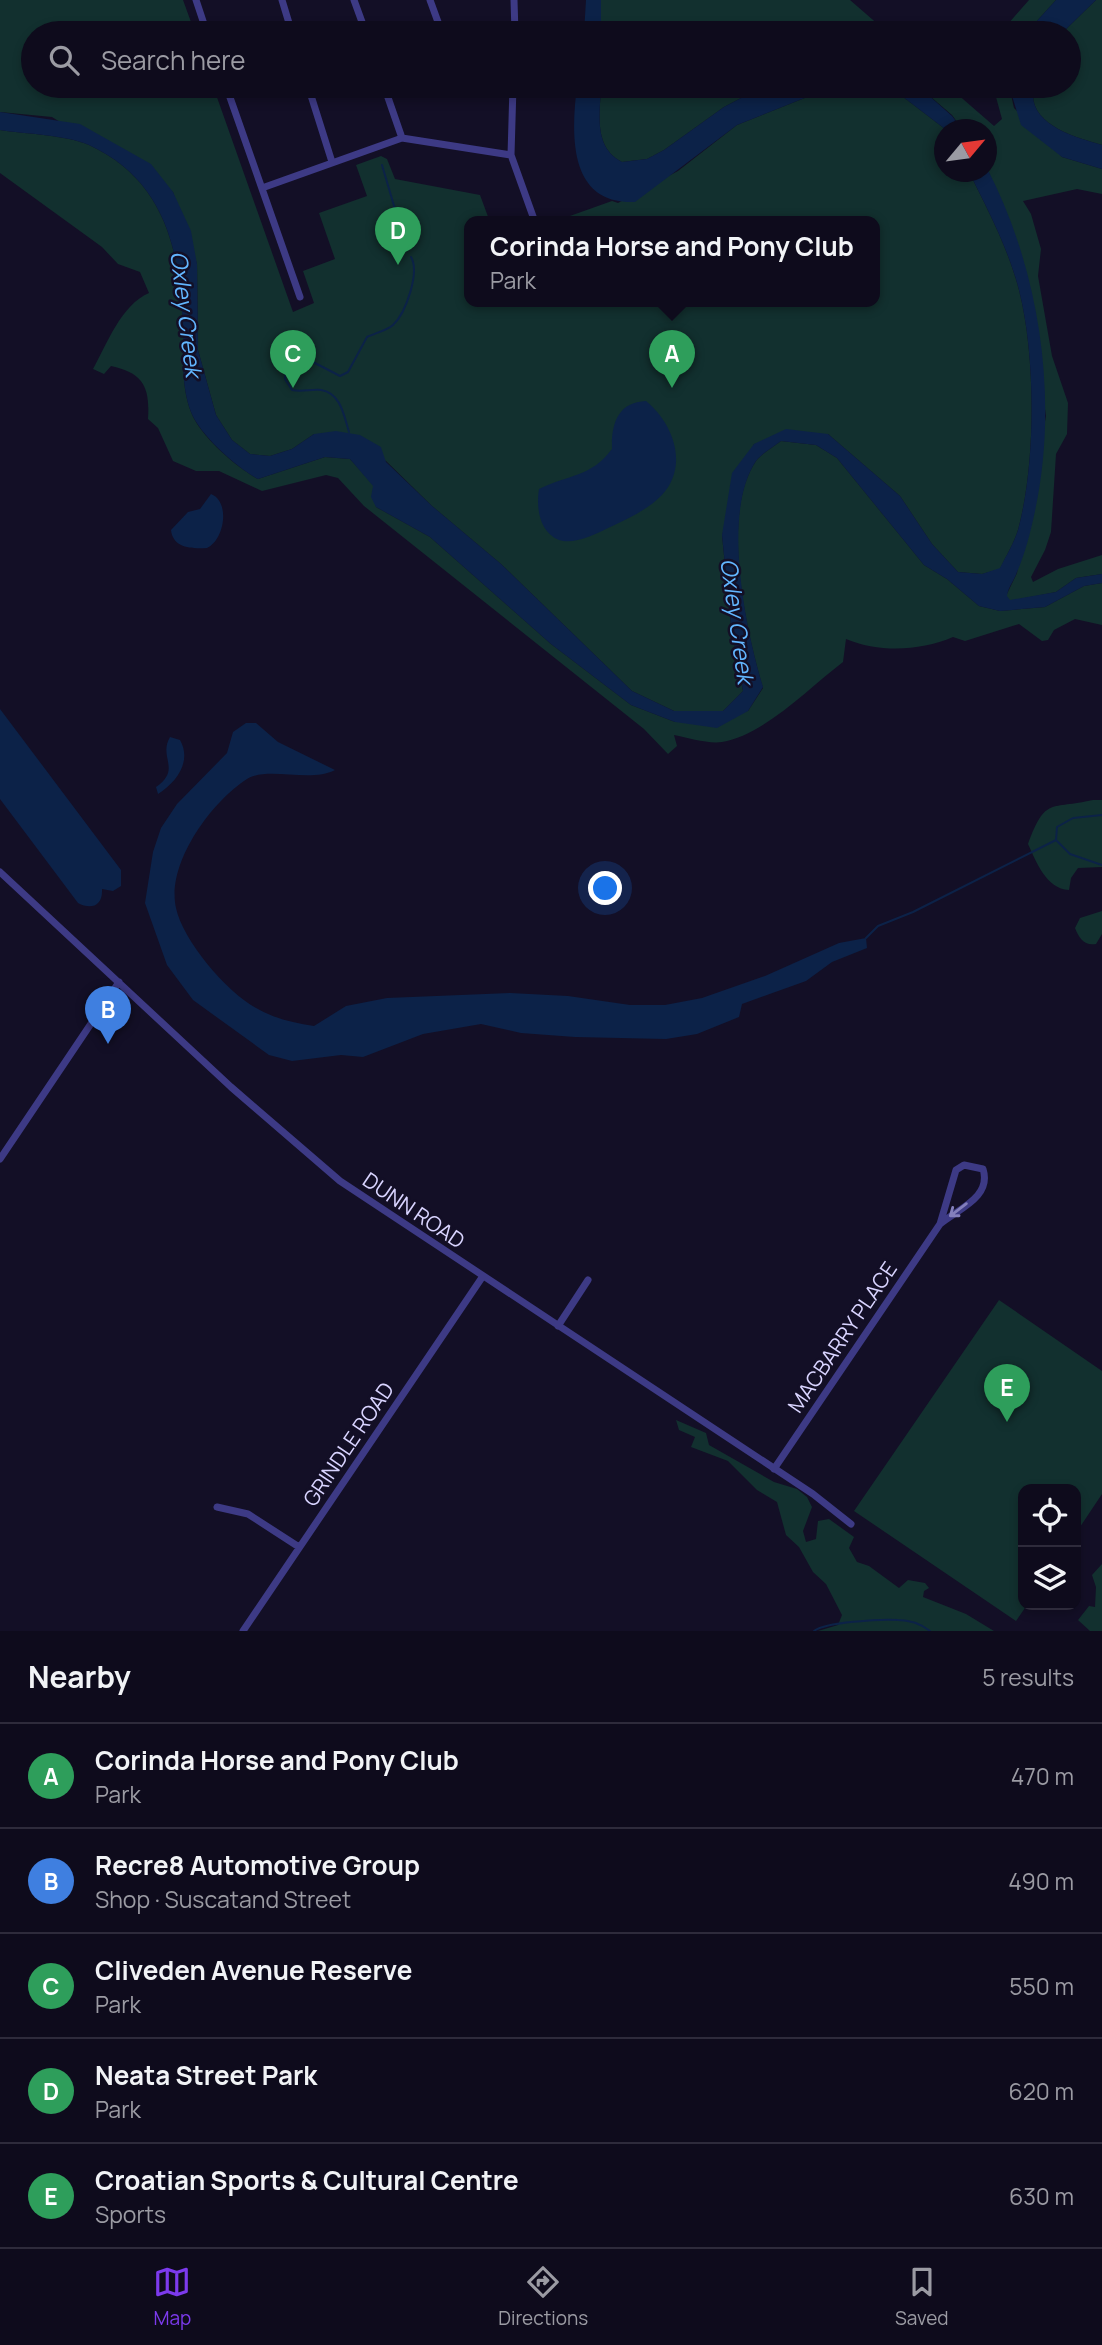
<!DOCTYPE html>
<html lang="en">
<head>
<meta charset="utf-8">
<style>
	:root { --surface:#0e0b1c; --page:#1c1929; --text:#f1f3f6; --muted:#9b9ba3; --line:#2e2b3b; --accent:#7c3aed }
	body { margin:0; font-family:Manrope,sans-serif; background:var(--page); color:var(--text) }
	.controls { position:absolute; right:21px; bottom:21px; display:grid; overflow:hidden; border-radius:14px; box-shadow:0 4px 10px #0003 }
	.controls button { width:63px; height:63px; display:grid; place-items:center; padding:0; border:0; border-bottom:2px solid var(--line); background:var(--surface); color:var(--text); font:35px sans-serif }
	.compass { position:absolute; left:934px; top:119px; width:63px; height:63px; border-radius:50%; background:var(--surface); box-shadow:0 4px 10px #0003; rotate:61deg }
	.you { position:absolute; left:606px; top:889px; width:24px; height:24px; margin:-18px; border:5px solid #fff; border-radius:50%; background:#1a73e8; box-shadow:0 0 0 10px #1a73e833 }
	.badge { display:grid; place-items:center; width:46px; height:46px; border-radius:50%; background:var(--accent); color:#fff; font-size:23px; font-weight:700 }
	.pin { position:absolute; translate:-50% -58px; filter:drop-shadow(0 2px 4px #0008) }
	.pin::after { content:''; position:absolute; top:37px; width:24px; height:21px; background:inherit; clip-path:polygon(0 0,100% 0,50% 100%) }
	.popup { position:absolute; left:464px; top:216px; width:416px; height:91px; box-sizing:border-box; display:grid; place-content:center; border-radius:14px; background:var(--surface); filter:drop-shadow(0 2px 5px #0005); font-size:23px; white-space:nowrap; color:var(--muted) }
	.popup b { font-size:26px; color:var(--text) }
	.popup::after { content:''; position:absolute; left:50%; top:100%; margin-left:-14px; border:14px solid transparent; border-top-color:var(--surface) }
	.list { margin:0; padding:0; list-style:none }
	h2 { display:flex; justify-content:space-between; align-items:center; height:91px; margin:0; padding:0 28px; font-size:30px }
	h2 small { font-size:23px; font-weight:400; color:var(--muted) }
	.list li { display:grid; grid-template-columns:46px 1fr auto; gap:21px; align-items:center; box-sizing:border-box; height:105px; padding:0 28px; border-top:2px solid var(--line) }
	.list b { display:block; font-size:26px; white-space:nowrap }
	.list p { margin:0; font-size:23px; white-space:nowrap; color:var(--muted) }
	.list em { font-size:23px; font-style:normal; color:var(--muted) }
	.icon { flex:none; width:38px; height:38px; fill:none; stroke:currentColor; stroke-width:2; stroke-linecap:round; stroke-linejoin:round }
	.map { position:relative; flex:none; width:1102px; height:1631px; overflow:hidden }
	.search { position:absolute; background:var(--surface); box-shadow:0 4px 10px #0003; left:21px; right:21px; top:21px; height:77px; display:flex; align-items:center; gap:18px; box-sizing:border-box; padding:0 24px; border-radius:38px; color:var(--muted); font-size:26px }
	.sheet { height:616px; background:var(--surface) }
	nav { display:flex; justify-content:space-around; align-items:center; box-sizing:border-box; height:98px; border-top:2px solid var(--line); background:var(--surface); font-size:19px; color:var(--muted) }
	nav a { display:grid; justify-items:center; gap:4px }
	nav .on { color:var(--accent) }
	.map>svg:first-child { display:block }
</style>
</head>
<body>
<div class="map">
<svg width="1102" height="1631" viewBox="0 0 1102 1631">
	<rect width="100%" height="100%" fill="#130f26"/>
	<!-- green -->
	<path fill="#12302f" d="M0 0H183L195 33H33V86H213L293 312 314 303 303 271 335 259 319 213 367 196 356 165 381 156 387 159 395 179 480 195 490 222H469V302H875V222H553L612 201 618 203 678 171 737 125 822 91 861 86 898 93 945 129 944 172H969C988 210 1008 248 1019 290 1036 356 1036 464 1018 530 1014 543 1006 556 1000 569L982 574 958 572 932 544 900 496 828 434 754 444 722 535 731 625 743 691 723 711H674L632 691 501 564 432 506 386 461 314 434 292 449 270 456 250 454 232 440 216 415 198 350 197 264 173 192 52 117 0 112Z
		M601 0H850L888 33H601Z
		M1029 0H1056L1026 33H1000Z
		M1096 0H1102V145C1075 137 1025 124 1034 86H1069V33H1062Z
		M601 86H764L724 107 664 150 647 159 622 162C593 147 600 114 601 86Z
		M918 86H948L994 126 1002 119 993 86H1009L1014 108 1062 157 1102 169V194L1077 189 1023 201 1031 214 1041 249 1038 276 1052 356 1068 403 1067 434 1056 454 1051 532 1045 550 1031 577 1033 582 1058 569 1102 555V574L1076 578 1056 592 1010 601 1006 596 1017 573 1046 416 1023 261 987 168 986 130 962 129 952 115Z
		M0 130C25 134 67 135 89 145 167 181 181 254 183 333 184 361 181 385 191 412 200 436 236 467 258 479L325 457 350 459 374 486 376 507 430 537 551 644 631 705 675 722 748 711 763 688C746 630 720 514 756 461 761 454 773 447 781 441L816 445 837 458 924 565 947 579 979 606 1000 611 1045 607 1084 586 1102 583V625L1075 619 1054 630 1048 640 1042 641 1019 624 965 641 953 637C920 651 880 653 846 639L843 662C810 687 763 736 722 742 708 744 689 738 674 735L677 746 668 754 644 729 364 506 338 478 326 475 262 491 219 471H196L173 461 158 428 148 419C150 388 144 373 111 366L104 374 93 369C107 344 121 305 149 293L140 272 118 264 102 247 0 173Z
		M1093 800H1102V867L1078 868 1071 878 1069 890C1046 889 1036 861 1028 844 1046 796 1050 810 1093 800Z
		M1102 911V934L1096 944C1084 946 1079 938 1075 928L1080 918Z
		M999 1300 1102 1371V1494L1076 1533V1489H1023V1605H1027L1016 1621 854 1511Z
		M676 1420 706 1433 709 1445 774 1482 797 1489 807 1497 812 1507 803 1531 806 1542 816 1539 818 1521 829 1519 854 1537 849 1548 857 1562 869 1566 899 1588 908 1580 925 1583 929 1588 924 1591 923 1597 966 1614 994 1631H818L838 1625 842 1615 826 1584 813 1572 799 1547 786 1535 777 1502 757 1490 728 1461 691 1447 695 1437 679 1430Z
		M1102 1564V1631H1090L1078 1620 1089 1606 1095 1607 1096 1587 1092 1575Z"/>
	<!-- water -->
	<path fill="#0c2248" d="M586 0H601V33H584Z
		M1056 0H1096L1062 33H1026Z
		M577 86H601C600 114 593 147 622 162L647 159 664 150 724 107 764 86H858L822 91 737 125 635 202C568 205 571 134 577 86Z
		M861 86H918L952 116 962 129H945L898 93Z
		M1009 86H1034C1025 124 1075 137 1102 145V169L1062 157 1021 125Z
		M0 112 80 124 151 164 173 192 191 231 197 264 198 350 216 415 232 440 250 454 270 456 292 449 314 434 336 431 360 435 381 447 386 462 432 506 501 564 632 691 674 711H723L743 691 731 625 722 535 732 473 754 444 786 429 828 434 900 496 932 544 958 572 982 574 1000 568C1006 556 1014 543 1018 530 1036 464 1036 356 1019 290 1008 248 988 210 969 172H986L987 168C1040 271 1059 398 1035 511 1031 530 1025 554 1017 572 1014 581 1008 587 1007 596L1010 600 1056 592 1076 578 1102 574V583L1084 586 1045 607 1000 611 979 606 947 579 924 565 837 458 816 445 781 441C773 447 761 454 756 461 721 513 746 631 763 687L748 711 717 728 675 722 631 705 551 644 430 537 376 507 371 497 373 486 350 459 325 457 258 479C236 467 200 435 191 412 181 385 184 361 183 333 181 254 167 181 89 145 67 135 25 134 0 130Z
		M646 401C673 423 690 466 661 496 646 511 625 520 606 529 594 535 573 545 559 540 539 532 536 507 539 489 569 474 590 478 612 449 611 424 618 402 646 401Z
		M211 494C231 502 224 541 207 548 191 549 173 548 171 530L188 512 200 509Z
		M0 709 121 870V886L113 891 102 889C103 906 91 910 78 903L0 799Z
		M246 723H256L278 742 335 770C310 783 268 766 247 779 211 802 166 864 176 908 183 941 228 994 258 1009 276 1019 294 1023 314 1026L346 1006 387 998 510 993 568 996 630 1005H665L702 998 765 976 839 943 866 938 867 948 832 962 806 981 742 1004 739 1017 697 1034 666 1039 575 1037 521 1033 481 1024 423 1034 363 1057 341 1055 292 1061 269 1055 193 1000 167 965 145 903 153 852 161 828 177 804 227 753 233 732Z
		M170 737 180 740C192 761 177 782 158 794L156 787C182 769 158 758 170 737Z"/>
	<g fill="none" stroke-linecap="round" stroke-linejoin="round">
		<!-- stream -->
		<path stroke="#0c2248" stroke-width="2" d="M382 165 407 250
			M349 432C344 416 341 393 321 390 312 389 302 392 292 390L285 379 286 367 298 359 313 362 340 376 348 372 367 337C375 333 386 331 393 325 406 313 420 272 411 257
			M1102 815 1073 818 1057 827 1056 840 1070 854 1102 865
			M866 938 878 926 913 912 1056 840
			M814 1631C825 1622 881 1619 898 1620 909 1620 921 1624 930 1631"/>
		<!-- street -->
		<path stroke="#3d3a85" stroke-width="7" d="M196 0 207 33
			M282 0 292 33
			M354 0 366 33
			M430 0 438 22 437 33
			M514 0 515 33
			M226 86 300 297
			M308 86 332 162
			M384 86 402 138
			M513 86 511 155 535 222
			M262 188 402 138 511 155
			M0 872 231 1087 340 1181 813 1494 851 1524
			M0 1159 119 982
			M558 1326 588 1280
			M774 1469 940 1224 956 1170 964 1165 983 1169C992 1197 958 1209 940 1224
			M217 1507 248 1514 299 1547
			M243 1631 483 1276"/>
	</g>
	<!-- one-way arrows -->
	<defs><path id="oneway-shaft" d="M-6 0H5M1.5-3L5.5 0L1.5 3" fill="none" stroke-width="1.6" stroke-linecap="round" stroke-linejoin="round" transform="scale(1.75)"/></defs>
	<use stroke="#837fbc" href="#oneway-shaft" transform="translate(958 1210) rotate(143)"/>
	<g text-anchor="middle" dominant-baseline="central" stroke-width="5" stroke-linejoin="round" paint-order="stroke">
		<!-- street labels -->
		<g font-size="21" fill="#d9d4ff" stroke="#130f26">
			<text transform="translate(414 1210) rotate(34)">DUNN ROAD</text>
			<text transform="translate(842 1337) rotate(-56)">MACBARRY PLACE</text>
			<text transform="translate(348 1444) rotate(-56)">GRINDLE ROAD</text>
		</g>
		<!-- water labels -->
		<g font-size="23" font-style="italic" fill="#62b6ff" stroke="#130f26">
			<text transform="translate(187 314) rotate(83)">Oxley Creek</text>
			<text transform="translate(738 621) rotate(82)">Oxley Creek</text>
		</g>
	</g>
</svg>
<div class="controls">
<button><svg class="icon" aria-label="locate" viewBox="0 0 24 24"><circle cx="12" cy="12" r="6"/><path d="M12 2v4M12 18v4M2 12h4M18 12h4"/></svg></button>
<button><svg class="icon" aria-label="layers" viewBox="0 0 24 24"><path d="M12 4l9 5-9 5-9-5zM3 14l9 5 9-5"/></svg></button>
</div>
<svg class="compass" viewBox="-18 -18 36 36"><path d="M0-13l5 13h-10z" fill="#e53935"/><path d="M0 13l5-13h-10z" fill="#9b9ba3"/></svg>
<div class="you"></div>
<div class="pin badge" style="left:672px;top:388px;background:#2e9e5b">A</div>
<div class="popup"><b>Corinda Horse and Pony Club</b>Park</div>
<div class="pin badge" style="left:108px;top:1044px;background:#3f7fe0">B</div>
<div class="pin badge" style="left:293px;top:388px;background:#2e9e5b">C</div>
<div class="pin badge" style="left:398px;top:265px;background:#2e9e5b">D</div>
<div class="pin badge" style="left:1007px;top:1422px;background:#2e9e5b">E</div>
<div class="search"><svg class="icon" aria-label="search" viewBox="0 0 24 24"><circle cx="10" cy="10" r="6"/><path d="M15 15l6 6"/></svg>Search here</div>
</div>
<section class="sheet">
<h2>Nearby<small>5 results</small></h2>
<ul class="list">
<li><span class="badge" style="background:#2e9e5b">A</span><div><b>Corinda Horse and Pony Club</b><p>Park</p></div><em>470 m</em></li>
<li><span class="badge" style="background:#3f7fe0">B</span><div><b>Recre8 Automotive Group</b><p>Shop · Suscatand Street</p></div><em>490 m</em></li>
<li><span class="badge" style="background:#2e9e5b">C</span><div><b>Cliveden Avenue Reserve</b><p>Park</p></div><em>550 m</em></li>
<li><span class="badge" style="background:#2e9e5b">D</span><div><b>Neata Street Park</b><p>Park</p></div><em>620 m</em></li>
<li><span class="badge" style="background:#2e9e5b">E</span><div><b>Croatian Sports &amp; Cultural Centre</b><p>Sports</p></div><em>630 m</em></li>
</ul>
</section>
<nav>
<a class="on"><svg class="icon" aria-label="map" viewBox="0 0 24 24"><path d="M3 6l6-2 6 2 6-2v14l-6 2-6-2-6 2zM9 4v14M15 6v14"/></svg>Map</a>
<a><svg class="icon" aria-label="directions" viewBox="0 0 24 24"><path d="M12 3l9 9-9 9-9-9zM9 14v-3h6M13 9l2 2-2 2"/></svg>Directions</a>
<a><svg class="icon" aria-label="saved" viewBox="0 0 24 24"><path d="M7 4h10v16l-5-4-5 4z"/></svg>Saved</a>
</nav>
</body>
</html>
